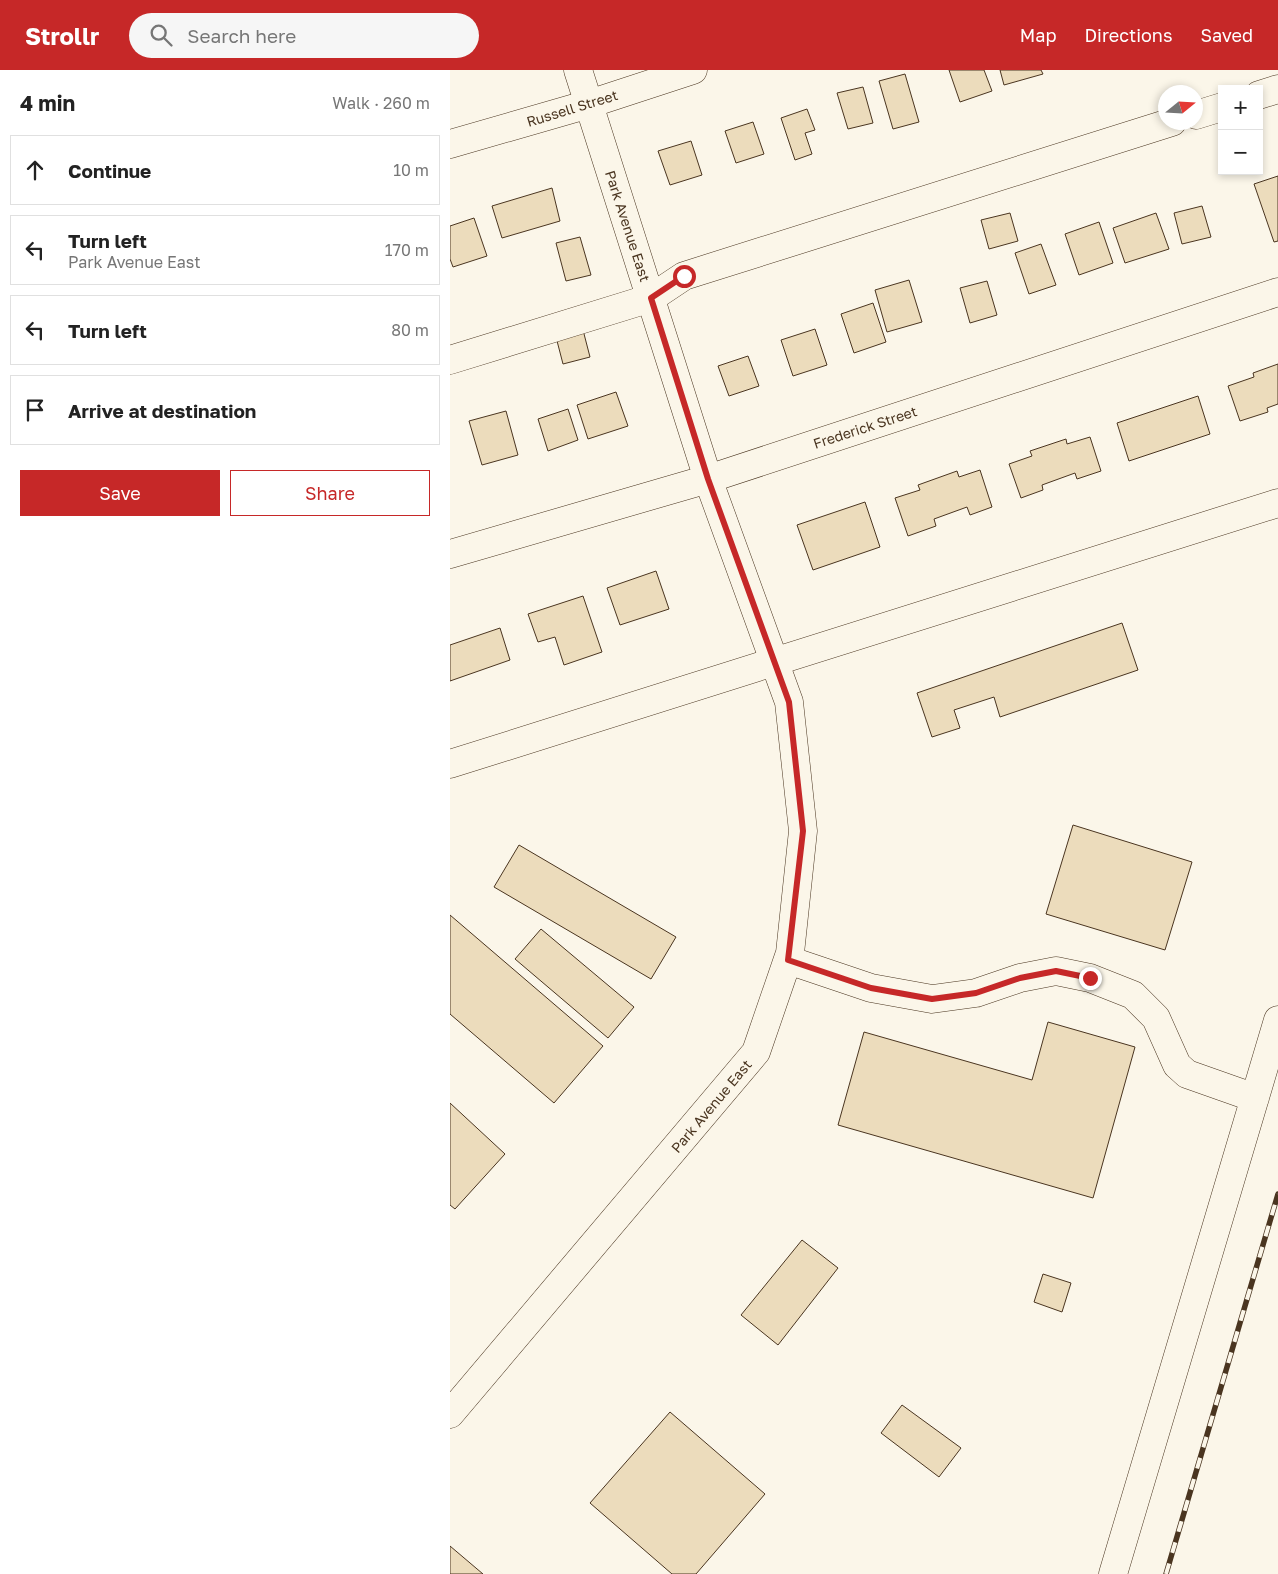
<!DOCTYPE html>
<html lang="en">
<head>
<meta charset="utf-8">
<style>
	:root { --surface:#fff; --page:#f6f6f6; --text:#222; --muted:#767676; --line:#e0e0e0; --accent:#c62828 }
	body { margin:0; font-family:"Golos Text",sans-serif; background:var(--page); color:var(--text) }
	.controls { position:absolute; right:15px; top:15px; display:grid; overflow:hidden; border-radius:0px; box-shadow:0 2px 8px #0003 }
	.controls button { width:45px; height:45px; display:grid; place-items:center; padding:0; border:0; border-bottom:1px solid var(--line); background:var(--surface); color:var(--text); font:25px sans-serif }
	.compass { position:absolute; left:708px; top:15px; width:45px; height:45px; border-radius:50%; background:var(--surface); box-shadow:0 2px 8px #0003; rotate:72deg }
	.stop { position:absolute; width:15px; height:15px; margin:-11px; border:4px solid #c62828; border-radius:50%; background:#fff }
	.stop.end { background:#c62828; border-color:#fff; box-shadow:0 1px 5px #0008 }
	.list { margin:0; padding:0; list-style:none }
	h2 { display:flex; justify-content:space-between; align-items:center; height:65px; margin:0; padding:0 20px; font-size:21px }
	h2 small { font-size:16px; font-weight:400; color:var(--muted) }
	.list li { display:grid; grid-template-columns:32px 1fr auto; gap:15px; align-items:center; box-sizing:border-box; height:70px; margin:0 10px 10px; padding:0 10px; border:1px solid var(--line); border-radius:0px }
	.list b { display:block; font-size:19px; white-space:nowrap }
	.list p { margin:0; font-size:16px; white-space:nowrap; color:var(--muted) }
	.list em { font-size:16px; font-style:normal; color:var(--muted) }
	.actions { display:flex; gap:10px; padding:15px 20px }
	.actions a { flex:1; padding:11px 0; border:1px solid var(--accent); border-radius:0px; text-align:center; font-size:18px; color:var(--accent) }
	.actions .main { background:var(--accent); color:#fff }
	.icon { flex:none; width:28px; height:28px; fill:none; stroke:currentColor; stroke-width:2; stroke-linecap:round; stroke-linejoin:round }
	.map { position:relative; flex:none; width:828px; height:1504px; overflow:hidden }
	header { display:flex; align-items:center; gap:30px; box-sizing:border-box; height:70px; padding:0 25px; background:var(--accent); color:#fff }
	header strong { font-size:24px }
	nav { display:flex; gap:28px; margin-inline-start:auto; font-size:18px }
	.search { width:350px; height:45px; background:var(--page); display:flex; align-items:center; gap:12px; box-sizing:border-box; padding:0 18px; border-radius:28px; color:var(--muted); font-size:19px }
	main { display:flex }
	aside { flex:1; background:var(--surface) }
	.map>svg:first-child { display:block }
</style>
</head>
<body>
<header>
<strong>Strollr</strong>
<div class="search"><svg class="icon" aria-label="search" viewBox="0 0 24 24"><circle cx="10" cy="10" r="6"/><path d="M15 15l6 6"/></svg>Search here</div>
<nav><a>Map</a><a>Directions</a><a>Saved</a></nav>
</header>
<main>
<aside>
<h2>4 min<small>Walk · 260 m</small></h2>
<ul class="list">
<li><svg class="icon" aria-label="ahead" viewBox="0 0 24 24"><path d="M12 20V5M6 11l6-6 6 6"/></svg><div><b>Continue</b></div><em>10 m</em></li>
<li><svg class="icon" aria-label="left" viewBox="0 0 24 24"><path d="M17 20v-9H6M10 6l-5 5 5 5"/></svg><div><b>Turn left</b><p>Park Avenue East</p></div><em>170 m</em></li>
<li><svg class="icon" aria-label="left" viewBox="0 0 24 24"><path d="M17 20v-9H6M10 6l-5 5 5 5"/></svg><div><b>Turn left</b></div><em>80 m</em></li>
<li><svg class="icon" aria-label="arrive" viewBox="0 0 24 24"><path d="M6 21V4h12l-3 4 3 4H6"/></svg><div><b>Arrive at destination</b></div></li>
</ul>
<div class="actions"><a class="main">Save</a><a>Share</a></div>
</aside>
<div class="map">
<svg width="828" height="1504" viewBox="0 0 828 1504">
	<rect width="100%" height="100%" fill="#fbf6e9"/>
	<!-- building -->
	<path fill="#ecdcbc" stroke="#4a3520" d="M499 0H534L542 21 510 32Z
		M550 0H591L593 4 554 15Z
		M455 4 469 52 443 59 429 11Z
		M413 17 423 53 398 59 387 23Z
		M357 39 365 60 355 63 362 84 345 90 331 48Z
		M303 52 314 84 286 93 275 61Z
		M241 71 252 105 220 115 208 81Z
		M828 106V171L824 172 804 114Z
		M102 118 110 151 52 168 42 136Z
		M752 136 761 167 732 174 724 143Z
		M560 143 568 171 539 179 531 150Z
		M706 143 719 179 675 193 663 158Z
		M24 148 37 186 3 197 0 189V156Z
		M649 152 663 193 629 205 615 164Z
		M130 167 141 205 116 211 106 173Z
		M591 174 606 215 579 224 565 183Z
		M459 210 472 252 437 262 425 220Z
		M537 211 547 245 520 253 510 218Z
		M423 233 436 272 404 283 391 244Z
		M365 259 377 295 343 306 331 270Z
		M133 260 140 287 113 294 106 267Z
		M298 286 309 316 279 326 268 296Z
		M828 294V334L817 338 818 342 790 351 778 316 804 307 803 303Z
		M166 322 178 356 138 369 127 335Z
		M748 326 760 364 679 391 667 353Z
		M118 339 128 370 98 381 88 349Z
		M56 341 68 385 32 395 19 351Z
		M640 367 651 401 627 409 625 403 592 415 593 420 571 428 559 394 582 386 580 381 616 369 617 374Z
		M530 400 542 437 520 445 517 437 484 449 486 456 458 466 445 428 470 420 468 415 507 401 509 407Z
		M415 432 430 477 363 500 347 455Z
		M206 501 219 539 170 555 157 518Z
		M133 526 152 582 114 595 105 567 88 572 78 544Z
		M672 553 688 600 550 647 544 627 504 640 510 658 482 667 467 623Z
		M50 558 60 590 0 611V575Z
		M623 755 742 792 715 880 596 844Z
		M69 775 226 867 201 909 44 817Z
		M0 845 153 976 104 1033 0 944Z
		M91 859 184 937 158 968 65 889Z
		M598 952 685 977 643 1128 388 1055 414 962 582 1010Z
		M0 1033 55 1084 5 1139 0 1135Z
		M352 1170 388 1198 328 1275 291 1245Z
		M593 1204 621 1213 612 1242 584 1232Z
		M452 1335 511 1378 489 1407 431 1363Z
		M220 1342 315 1424 246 1504H222L140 1433Z
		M0 1476 33 1504H0Z"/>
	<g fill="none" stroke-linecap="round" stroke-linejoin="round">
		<!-- minor casing -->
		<g stroke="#4a3520" stroke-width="29">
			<path id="minor" d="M809 25 828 19
				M746 45 772 37
				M0 74 139 34 243 0
				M0 290 201 228 234 206 722 52
				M0 484 258 409 828 222
				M0 694 828 433
				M338 890 421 918 482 929 526 923 570 908 606 901 640 908 683 925 706 948 727 995 737 1004 805 1028
				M0 1344 306 982 340 883 353 761 339 632 258 409 128 0
				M663 1504 828 950"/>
		</g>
		<!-- minor -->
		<use href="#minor" stroke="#fbf6e9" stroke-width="28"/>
		<!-- rail casing -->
		<g stroke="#4a3520" stroke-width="5.5">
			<path id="rail" d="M716 1504 828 1124"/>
		</g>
		<!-- rail -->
		<use href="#rail" stroke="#fbf6e9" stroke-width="4" stroke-dasharray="11" stroke-linecap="butt"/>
	</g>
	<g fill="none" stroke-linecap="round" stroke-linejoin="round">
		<!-- route -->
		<path stroke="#c62828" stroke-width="6" d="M234 206 201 228 258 409 339 632 353 761 338 890 421 918 482 929 526 923 570 908 606 901 640 908"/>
	</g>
	<g text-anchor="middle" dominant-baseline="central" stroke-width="4" stroke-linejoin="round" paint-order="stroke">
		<!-- street labels -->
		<g font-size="14" fill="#4a3520" stroke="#fbf6e9">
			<text transform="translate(122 38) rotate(-17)">Russell Street</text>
			<text transform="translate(178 156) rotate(72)">Park Avenue East</text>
			<text transform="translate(415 357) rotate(-18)">Frederick Street</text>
			<text transform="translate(261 1036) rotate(-50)">Park Avenue East</text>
		</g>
	</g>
</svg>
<div class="controls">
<button>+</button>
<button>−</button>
</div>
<svg class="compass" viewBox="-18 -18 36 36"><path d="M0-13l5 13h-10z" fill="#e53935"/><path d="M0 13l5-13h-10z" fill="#767676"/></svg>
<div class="stop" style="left:234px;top:206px"></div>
<div class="stop end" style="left:640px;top:908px"></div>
</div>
</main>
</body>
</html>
